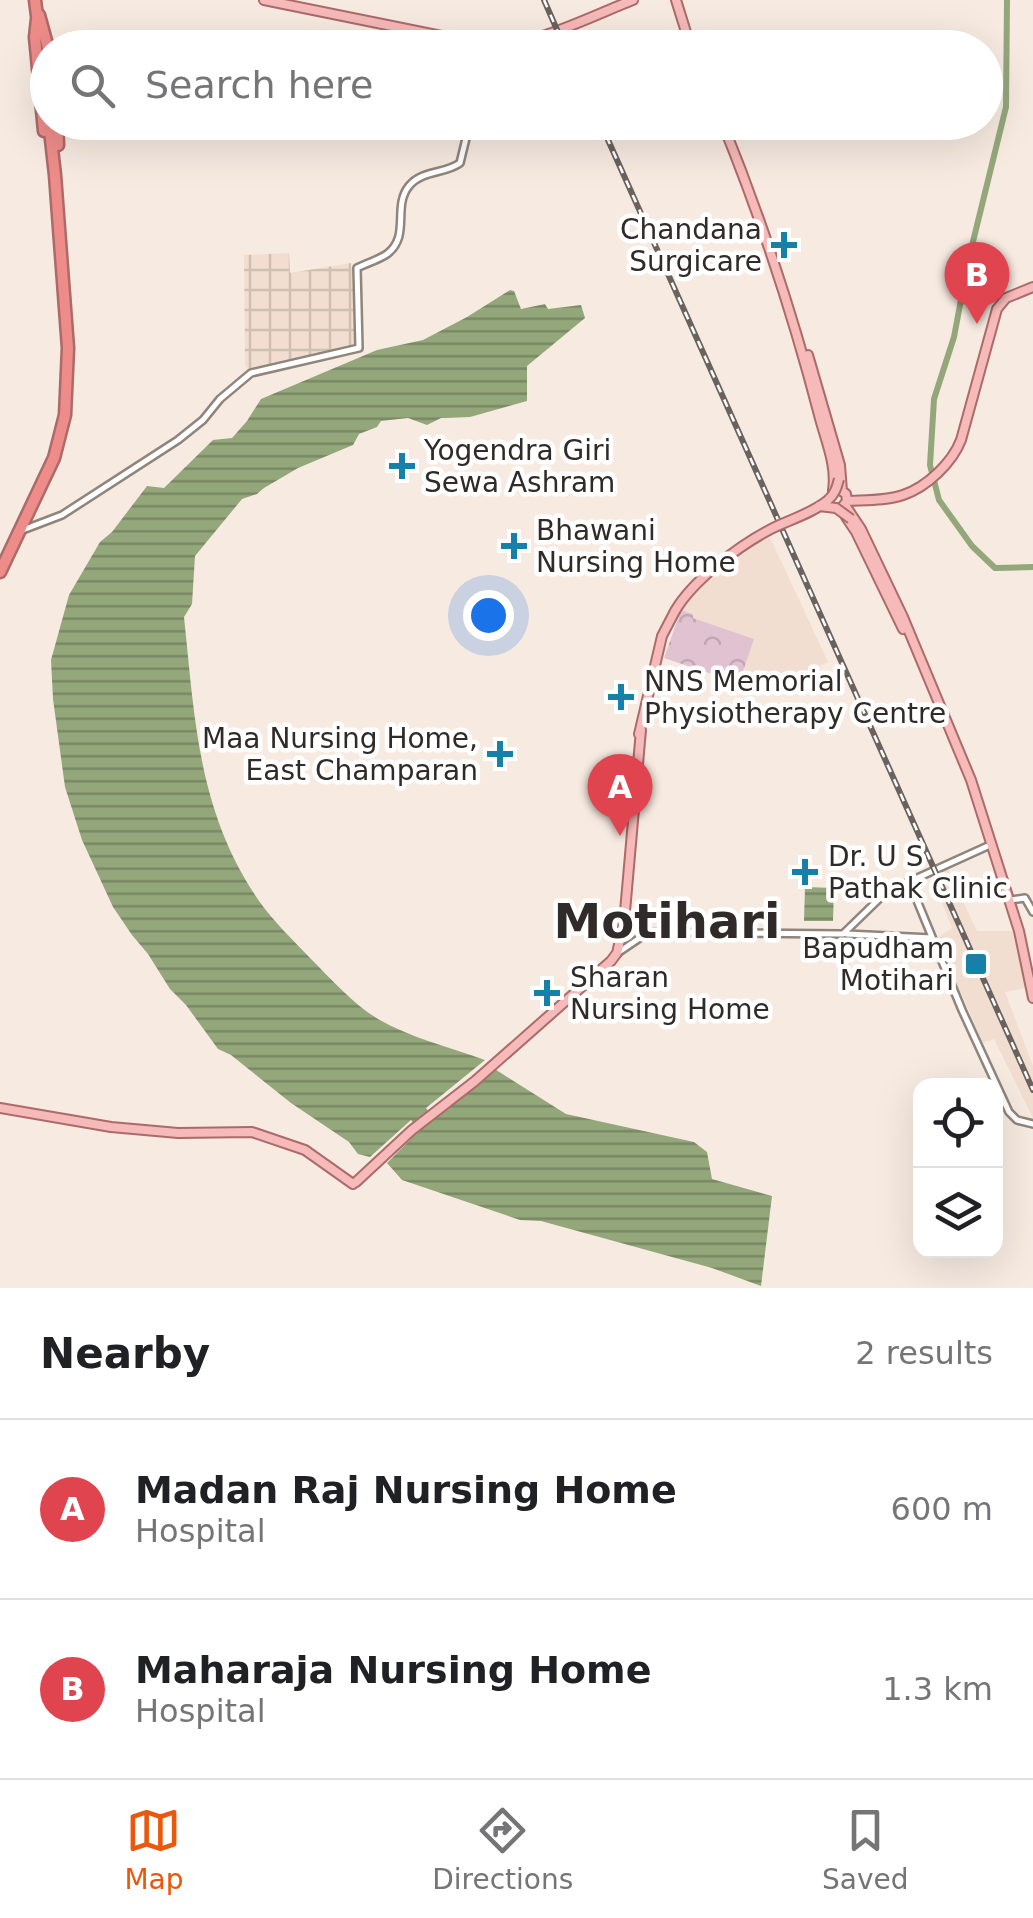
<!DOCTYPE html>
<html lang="en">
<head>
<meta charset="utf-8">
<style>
	:root { --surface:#fff; --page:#f2f2f2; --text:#202124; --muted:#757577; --line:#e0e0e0; --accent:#ea580c }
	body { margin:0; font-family:"DejaVu Sans",sans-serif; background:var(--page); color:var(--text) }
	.controls { position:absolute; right:30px; bottom:30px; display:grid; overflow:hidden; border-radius:20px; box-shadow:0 10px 40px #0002 }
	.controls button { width:90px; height:90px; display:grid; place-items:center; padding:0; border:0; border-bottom:2px solid var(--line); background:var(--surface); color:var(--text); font:50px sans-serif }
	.you { position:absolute; left:488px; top:615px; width:35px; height:35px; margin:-25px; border:8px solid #fff; border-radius:50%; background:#1a73e8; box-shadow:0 0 0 15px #1a73e833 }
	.badge { display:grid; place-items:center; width:65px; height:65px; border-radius:50%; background:var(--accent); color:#fff; font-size:32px; font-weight:700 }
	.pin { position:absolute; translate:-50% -82px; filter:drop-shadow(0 2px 5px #0008) }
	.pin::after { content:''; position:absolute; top:52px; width:35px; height:30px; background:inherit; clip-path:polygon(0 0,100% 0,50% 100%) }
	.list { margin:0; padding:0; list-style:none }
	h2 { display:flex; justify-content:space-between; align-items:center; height:130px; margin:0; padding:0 40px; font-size:42px }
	h2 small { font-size:32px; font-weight:400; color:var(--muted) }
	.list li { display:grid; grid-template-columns:65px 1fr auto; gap:30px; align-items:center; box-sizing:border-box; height:180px; padding:0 40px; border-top:2px solid var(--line) }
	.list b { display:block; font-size:38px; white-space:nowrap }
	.list p { margin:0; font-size:32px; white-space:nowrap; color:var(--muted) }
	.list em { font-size:32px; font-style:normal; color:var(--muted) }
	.icon { flex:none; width:55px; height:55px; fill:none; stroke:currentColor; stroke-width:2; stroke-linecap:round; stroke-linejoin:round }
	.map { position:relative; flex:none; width:1033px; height:1288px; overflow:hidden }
	.search { position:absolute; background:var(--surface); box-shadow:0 10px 40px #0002; left:30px; right:30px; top:30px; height:110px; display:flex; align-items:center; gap:25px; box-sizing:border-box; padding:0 35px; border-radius:55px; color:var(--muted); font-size:38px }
	.sheet { height:490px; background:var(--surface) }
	nav { display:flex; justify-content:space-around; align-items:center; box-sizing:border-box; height:140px; border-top:2px solid var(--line); background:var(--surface); font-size:28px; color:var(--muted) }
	nav a { display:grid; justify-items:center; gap:5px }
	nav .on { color:var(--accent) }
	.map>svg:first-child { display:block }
</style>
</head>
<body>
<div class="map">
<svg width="1033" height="1288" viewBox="0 0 1033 1288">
	<defs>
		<pattern id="industrial-grid" width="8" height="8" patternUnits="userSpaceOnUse" patternTransform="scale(2.5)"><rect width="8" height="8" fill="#f2ded0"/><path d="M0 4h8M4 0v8" fill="none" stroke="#d0bfb3"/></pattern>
		<pattern id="park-crowns" width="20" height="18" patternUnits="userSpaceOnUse" patternTransform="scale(2.5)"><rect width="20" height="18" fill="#e1c2d1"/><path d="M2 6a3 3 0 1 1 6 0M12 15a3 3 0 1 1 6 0" fill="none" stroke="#c1a7b3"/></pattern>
		<pattern id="water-rules" width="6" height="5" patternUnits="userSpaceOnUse" patternTransform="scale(2.5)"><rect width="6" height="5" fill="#94a77b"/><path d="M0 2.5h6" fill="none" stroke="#798865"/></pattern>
	</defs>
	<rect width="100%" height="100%" fill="#f7eae1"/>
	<!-- built -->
	<path fill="#f2ded0" d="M769 535 828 662 769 692 739 683 753 639 693 618V614L681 610 695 593 727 565Z
		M947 867 977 931H1013L1026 988 1005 992 1033 1066V1118L994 1039 983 1043 937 938 952 928 931 875Z"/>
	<!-- industrial -->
	<path fill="url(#industrial-grid)" d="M289 253 290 273 351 263 358 346 248 369 245 366 244 255Z"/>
	<!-- park -->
	<path fill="url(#park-crowns)" d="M681 610 693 614V618L754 639 739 683 664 658Z"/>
	<!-- water -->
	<path fill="url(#water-rules)" d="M510 290 514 291 521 309 545 304 548 309 581 305 585 318 527 366V401L470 417 441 418 427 425 408 418 381 421 377 427 359 434 353 445 298 468 264 488 257 494 242 499 195 556 192 604 184 617C195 721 198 812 259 901 274 922 293 940 310 958 331 979 353 1004 378 1019 411 1038 449 1047 485 1060L426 1108 434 1119 493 1068 566 1114 694 1142 707 1152 712 1179 772 1196 761 1286 712 1268 541 1221 520 1220 402 1180 387 1163 419 1131 411 1120 370 1157 358 1154 349 1142 291 1103 231 1055 218 1049 186 1005 170 989 148 954 132 935 113 907 82 840 65 787 53 699 51 660 69 595 100 542 112 532 147 486 164 488 213 440 232 438 247 421 261 399 377 350 423 340 467 317Z
		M805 887 834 888 833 921H804Z"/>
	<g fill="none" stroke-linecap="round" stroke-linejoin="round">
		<!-- river -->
		<path stroke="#94a77b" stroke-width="6" d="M1007 0 1006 107 968 262 954 337 934 399 930 465 939 500 972 546 995 568 1033 567"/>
		<!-- minor casing -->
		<g stroke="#90857c" stroke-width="10">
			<path id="minor" d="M20 531 62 515 178 440 203 420 220 399 251 373 359 348 357 268C367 263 378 260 387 254 411 236 392 207 409 186 422 170 445 174 460 163L470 122
				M909 881 962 1010 1009 1112 1017 1120 1033 1124
				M1010 900 1025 898 1033 912
				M625 923 642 931 650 932 843 934 879 899 893 889 990 845
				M846 934 932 938
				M619 952 647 933"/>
		</g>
		<!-- major casing -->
		<g stroke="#ac6a68" stroke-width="12">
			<path id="major" d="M264 0 486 45C526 50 594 15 633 0
				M676 0 691 48
				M722 122C761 218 793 315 819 415 825 439 837 465 833 490
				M808 355 840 465 842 491
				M833 491 839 489 846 494 847 501 842 507
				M847 501C865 500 886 501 903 495 927 487 952 463 961 440L997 309 1006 298 1033 287
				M845 505 861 529 903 617 971 780 1019 931 1033 998
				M846 517 856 532 903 629
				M639 734 662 636 675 611
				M0 1108 111 1127 178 1133 252 1132 305 1150 353 1184
				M356 1182 412 1130 475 1081 611 961 617 953 624 923 641 730"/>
		</g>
		<!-- highway casing -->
		<g stroke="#ac6a68" stroke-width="15">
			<path id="highway" d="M35 0 38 24
				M39 15 48 48
				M37 19 35 37 44 131
				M57 122 58 145
				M0 572 54 458 65 415 68 348 55 175 49 122"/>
		</g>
		<!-- minor -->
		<use href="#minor" stroke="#fff" stroke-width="5"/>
		<!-- major -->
		<use href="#major" stroke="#f5bab9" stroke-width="8"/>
		<!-- highway -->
		<use href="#highway" stroke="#ee8c8a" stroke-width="10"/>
		<!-- rail casing -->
		<g stroke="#6a625e" stroke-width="6">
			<path id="rail" d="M544 0 565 48
				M600 122 1033 1090"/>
		</g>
		<!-- rail -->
		<use href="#rail" stroke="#fff" stroke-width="2.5" stroke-dasharray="8" stroke-linecap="butt"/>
		<!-- major-bridge casing -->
		<g stroke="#ac6a68" stroke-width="12" stroke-linecap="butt">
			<path id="major-bridge" d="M819 506 836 508 851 519
				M675 611C693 580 740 545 771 529 789 520 813 513 828 500 835 494 837 487 839 479"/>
		</g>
		<!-- major-bridge -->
		<use href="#major-bridge" stroke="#f5bab9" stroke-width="8"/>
	</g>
	<!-- markers -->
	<g fill="#1680a9" stroke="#fff" stroke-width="4">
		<path d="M779 230h10v10h10v10h-10v10h-10v-10h-10v-10h10z"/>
		<path d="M397 451h10v10h10v10h-10v10h-10v-10h-10v-10h10z"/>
		<path d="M509 531h10v10h10v10h-10v10h-10v-10h-10v-10h10z"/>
		<path d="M616 682h10v10h10v10h-10v10h-10v-10h-10v-10h10z"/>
		<path d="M495 739h10v10h10v10h-10v10h-10v-10h-10v-10h10z"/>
		<path d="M800 857h10v10h10v10h-10v10h-10v-10h-10v-10h10z"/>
		<rect x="964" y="952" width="24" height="24" rx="5"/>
		<path d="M542 978h10v10h10v10h-10v10h-10v-10h-10v-10h10z"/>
	</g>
	<g text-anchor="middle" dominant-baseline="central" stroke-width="9" stroke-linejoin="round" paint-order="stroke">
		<!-- poi labels -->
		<g font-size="28" fill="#302b28" stroke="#fff" text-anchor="start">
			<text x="762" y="229" text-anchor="end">Chandana<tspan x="762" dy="32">Surgicare</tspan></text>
			<text x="424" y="450">Yogendra Giri<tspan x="424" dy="32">Sewa Ashram</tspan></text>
			<text x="536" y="530">Bhawani<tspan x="536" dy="32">Nursing Home</tspan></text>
			<text x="644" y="681">NNS Memorial<tspan x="644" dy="32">Physiotherapy Centre</tspan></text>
			<text x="478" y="738" text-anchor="end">Maa Nursing Home,<tspan x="478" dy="32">East Champaran</tspan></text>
			<text x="828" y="856">Dr. U S<tspan x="828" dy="32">Pathak Clinic</tspan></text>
			<text x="954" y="948" text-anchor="end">Bapudham<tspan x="954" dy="32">Motihari</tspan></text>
			<text x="570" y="977">Sharan<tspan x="570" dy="32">Nursing Home</tspan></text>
		</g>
		<!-- town labels -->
		<g font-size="48" font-weight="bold" fill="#302b28" stroke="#fff">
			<text x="667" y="921">Motihari</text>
		</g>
	</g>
</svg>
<div class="controls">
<button><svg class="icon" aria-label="locate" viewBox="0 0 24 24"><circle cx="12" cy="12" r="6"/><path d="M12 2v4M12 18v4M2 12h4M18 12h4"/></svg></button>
<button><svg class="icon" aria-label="layers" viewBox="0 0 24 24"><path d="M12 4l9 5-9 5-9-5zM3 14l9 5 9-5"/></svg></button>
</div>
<div class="you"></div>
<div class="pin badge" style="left:620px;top:836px;background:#e0444e">A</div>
<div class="pin badge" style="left:977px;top:324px;background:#e0444e">B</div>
<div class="search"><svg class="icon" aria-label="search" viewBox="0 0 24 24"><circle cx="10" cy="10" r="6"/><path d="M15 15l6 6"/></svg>Search here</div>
</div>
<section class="sheet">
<h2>Nearby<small>2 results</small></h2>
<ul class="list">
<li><span class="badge" style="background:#e0444e">A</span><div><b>Madan Raj Nursing Home</b><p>Hospital</p></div><em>600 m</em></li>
<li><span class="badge" style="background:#e0444e">B</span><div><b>Maharaja Nursing Home</b><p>Hospital</p></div><em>1.3 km</em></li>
</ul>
</section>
<nav>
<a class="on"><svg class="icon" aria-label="map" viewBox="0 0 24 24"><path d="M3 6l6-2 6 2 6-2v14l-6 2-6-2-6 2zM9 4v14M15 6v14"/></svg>Map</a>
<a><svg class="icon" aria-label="directions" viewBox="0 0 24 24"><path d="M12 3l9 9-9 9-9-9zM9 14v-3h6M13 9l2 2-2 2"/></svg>Directions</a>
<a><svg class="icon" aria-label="saved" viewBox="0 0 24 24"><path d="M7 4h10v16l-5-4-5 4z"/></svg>Saved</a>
</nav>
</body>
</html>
